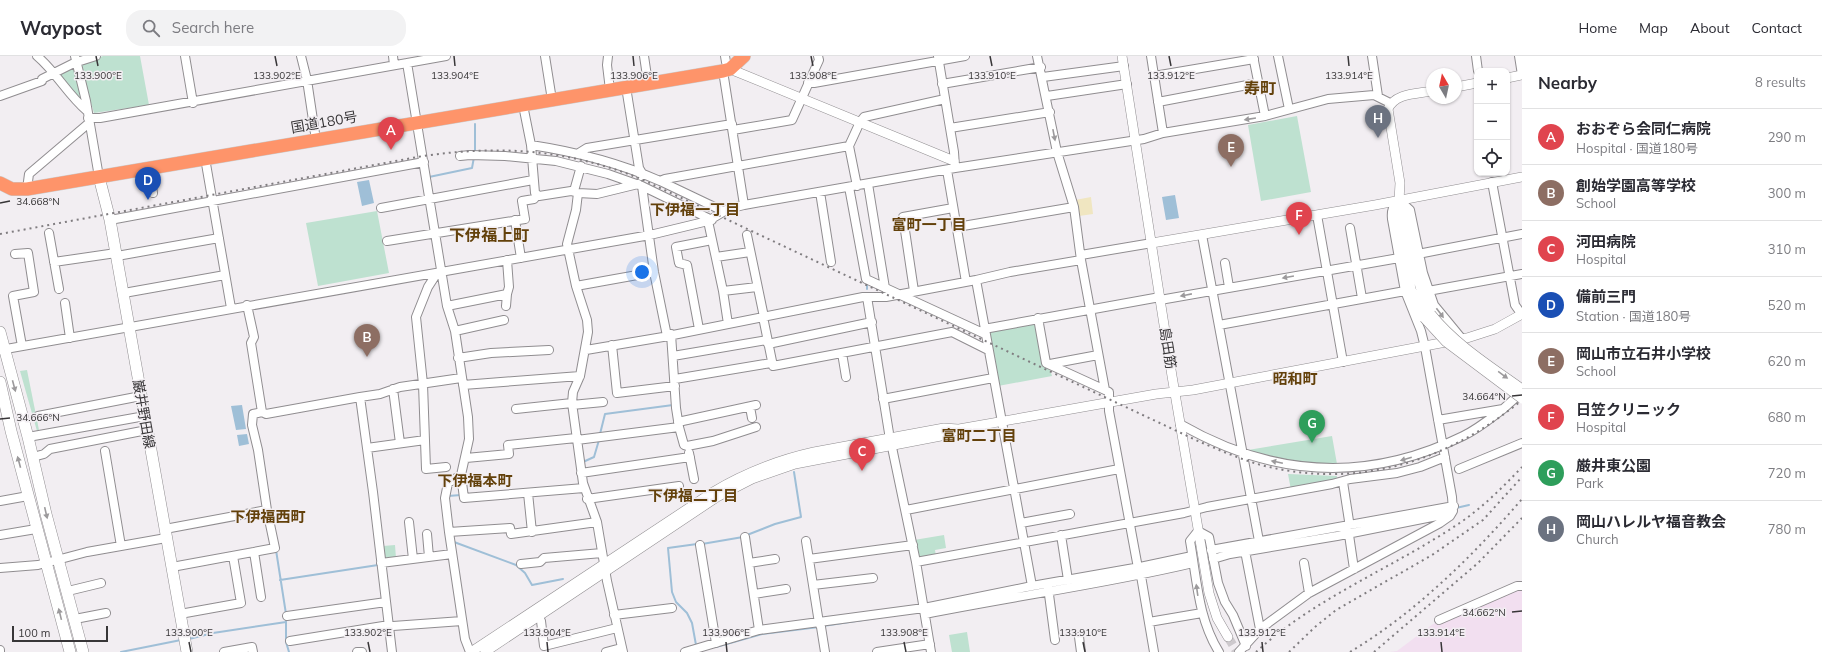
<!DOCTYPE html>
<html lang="en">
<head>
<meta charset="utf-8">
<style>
	:root { --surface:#fff; --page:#f2f2f3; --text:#2b2b33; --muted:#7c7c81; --line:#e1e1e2; --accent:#ea580c }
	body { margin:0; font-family:Mulish,"Noto Sans JP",sans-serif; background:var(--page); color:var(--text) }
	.controls { position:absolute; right:12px; top:12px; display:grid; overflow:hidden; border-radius:8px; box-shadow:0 1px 3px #0004 }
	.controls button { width:36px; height:36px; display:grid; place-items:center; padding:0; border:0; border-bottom:1px solid var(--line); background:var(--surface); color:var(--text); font:20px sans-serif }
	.compass { position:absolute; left:1426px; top:12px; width:36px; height:36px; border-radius:50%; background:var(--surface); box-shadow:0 1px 3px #0004; rotate:351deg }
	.scale { position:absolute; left:12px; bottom:10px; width:96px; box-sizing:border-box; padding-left:4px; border:2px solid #383638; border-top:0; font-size:11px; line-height:14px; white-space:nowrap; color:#383638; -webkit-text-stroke:3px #f2eef2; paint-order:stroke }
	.you { position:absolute; left:642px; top:216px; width:14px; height:14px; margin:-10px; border:3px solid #fff; border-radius:50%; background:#1a73e8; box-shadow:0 0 0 6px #1a73e833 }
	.badge { display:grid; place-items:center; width:26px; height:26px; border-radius:50%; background:var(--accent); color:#fff; font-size:13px; font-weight:700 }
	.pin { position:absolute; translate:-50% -33px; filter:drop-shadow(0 1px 2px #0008) }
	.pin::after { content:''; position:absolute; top:21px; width:14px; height:12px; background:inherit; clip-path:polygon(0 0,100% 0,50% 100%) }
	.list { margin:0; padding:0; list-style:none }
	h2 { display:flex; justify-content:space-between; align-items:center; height:52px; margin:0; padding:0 16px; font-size:17px }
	h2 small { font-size:13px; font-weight:400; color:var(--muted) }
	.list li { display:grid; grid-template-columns:26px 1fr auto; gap:12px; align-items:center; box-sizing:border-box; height:56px; padding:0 16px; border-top:1px solid var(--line) }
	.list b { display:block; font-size:15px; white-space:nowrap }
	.list p { margin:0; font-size:13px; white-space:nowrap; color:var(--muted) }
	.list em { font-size:13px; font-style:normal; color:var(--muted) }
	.icon { flex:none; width:22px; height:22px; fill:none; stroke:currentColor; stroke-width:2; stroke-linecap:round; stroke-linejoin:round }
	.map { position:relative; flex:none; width:1522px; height:596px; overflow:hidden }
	header { display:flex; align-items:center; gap:24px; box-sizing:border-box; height:56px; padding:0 20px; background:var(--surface); border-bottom:1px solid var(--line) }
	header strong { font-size:19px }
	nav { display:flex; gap:22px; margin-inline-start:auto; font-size:14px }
	.search { width:280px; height:36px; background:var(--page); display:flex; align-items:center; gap:10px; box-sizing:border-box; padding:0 14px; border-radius:16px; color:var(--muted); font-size:15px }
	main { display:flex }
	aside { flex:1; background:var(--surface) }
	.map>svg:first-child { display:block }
</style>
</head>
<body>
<header>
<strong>Waypost</strong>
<div class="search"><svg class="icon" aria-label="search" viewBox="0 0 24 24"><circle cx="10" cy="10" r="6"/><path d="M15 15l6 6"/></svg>Search here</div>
<nav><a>Home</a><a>Map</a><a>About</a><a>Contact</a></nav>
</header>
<main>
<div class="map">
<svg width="1522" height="596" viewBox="0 0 1522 596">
	<rect width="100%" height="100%" fill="#f2eef2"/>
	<!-- industrial -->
	<path fill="#f2dff0" d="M1522 532V596H1390L1397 595 1433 568Z"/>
	<!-- green -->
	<path fill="#bee1d0" d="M103 0H140L149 49 94 57 80 9Z
		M74 9 83 46 81 47 58 17Z
		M1297 60 1311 136 1261 145 1248 69Z
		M377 155 389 217 318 230 306 167Z
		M1035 265 1052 320 998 330 988 274Z
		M27 314 39 374 37 375 20 315Z
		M1332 380 1337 408C1306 409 1278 402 1248 394Z
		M1288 418 1337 420 1336 426 1291 434Z
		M944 479 946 492 935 494 936 500 917 504 914 484Z
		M395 489 396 502 384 503 383 490Z
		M967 576 970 596H952L949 579Z"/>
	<!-- sand -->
	<path fill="#f0e6c1" d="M1091 141 1093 158 1079 160 1076 152H1079L1078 149H1076L1075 144Z"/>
	<!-- water -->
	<path fill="#9fbfd7" d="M369 124 374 147 362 150 357 126Z
		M1175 139 1179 162 1166 164 1162 141Z
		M242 349 246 373 236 374 231 350Z
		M247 378 249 388 239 390 237 379Z"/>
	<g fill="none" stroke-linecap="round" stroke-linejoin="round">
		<!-- stream -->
		<path stroke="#9fbfd7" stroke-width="2" d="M308 21 341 15
			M475 97V68
			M429 121 472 112 474 101
			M867 233V226
			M600 378 605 358 673 349
			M583 406 594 401 599 384
			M448 440 461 439
			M1456 452 1469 449
			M747 479 775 468 801 461 794 416
			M454 486 516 509 525 517 532 529 563 523
			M702 488 743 481
			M276 494 286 558
			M280 524 378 509
			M1029 535 1045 532
			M286 563V586L289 596
			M823 570 876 562
			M189 583 213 577 286 566
			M696 589 692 567 687 557 676 546 672 536 668 492 697 488
			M716 591 762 578 819 571
			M121 596 181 584"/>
		<!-- tertiary-tunnel -->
		<path stroke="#cdc9cd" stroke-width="9" stroke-dasharray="9 4.5" stroke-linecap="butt" d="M1228 581 1237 596"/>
		<!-- minor casing -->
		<g stroke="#908d90" stroke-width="10">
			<path id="minor" d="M37 0C56 16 68 39 87 55
				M75 0 86 45 99 121
				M185 0 193 47
				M301 0 307 24 316 84
				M393 0 394 9
				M545 0 552 44
				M608 0 607 9 610 34
				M644 0 648 27
				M725 0 726 6 730 13
				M938 0 954 96 955 111
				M1037 0 1057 96 1074 151 1081 204 1105 334 1109 336V355L1138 512
				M1151 0 1163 77
				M1253 0 1265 60
				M1278 0 1289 53
				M1372 0 1378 40
				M1476 0 1478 15
				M1519 0 1522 19
				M407 7 447 250 455 275 468 361 469 383 461 419 464 442 584 432
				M723 15 744 149
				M1154 20 1254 3
				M1043 21 1124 10
				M808 27H814L965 0
				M942 28 1041 11
				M626 31 639 112 642 117 641 120
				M0 40 42 25V23L74 7 96 0
				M1047 40 1127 28
				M1158 46 1258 27
				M523 49 531 89 535 137 539 140 571 135 578 137 597 138 638 128
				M88 62H100C216 42 331 21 446 0
				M950 72 1050 56
				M733 74 792 64 819 4 818 0
				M531 89C577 96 617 106 660 125L665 123 849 90
				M579 97 587 92 732 68
				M460 100 470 99 505 100 556 105 608 118 642 130 654 216 667 280
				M205 102 231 252
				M149 112 153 137
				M947 114 966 226
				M660 125 723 155
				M1492 126 1515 249 1522 259
				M868 128 885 232
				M642 130 712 164
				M857 130 849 90 860 66 864 61 945 43
				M849 131 866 223 985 278
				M27 133 29 118 89 67
				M574 135 581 110
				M820 136 831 206
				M578 137 576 154 567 188 576 230 587 264 588 276 580 320 573 336 572 347 583 427 597 466 607 525 623 596
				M381 152 533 124
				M1317 159 1343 306
				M110 164 424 106
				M515 164 521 202
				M708 165 723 235 728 268
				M957 171 1074 151
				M1350 172 1362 242
				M49 177 59 233
				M747 179 764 261
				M1202 179 1259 485
				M387 185 525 163 522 145 534 143 537 139
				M15 198 28 197 34 236 13 240 22 290
				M1418 198 1522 178
				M1081 199 1152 187
				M117 200 219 182
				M716 201 750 196
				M54 206 116 197
				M1225 207 1229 231
				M437 217 428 231 416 261 423 328 426 413 446 411
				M976 224 1010 216 1081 204
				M576 230 654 216
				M723 235 757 231
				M914 235 903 161 953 152
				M1428 235 1522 218
				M124 237 225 219
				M867 241 889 377 916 506 931 596
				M1160 244 1399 202
				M65 247 70 282
				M447 250 507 238
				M506 250 507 238 509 231 507 204
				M763 261 773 310 952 276 988 294
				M1038 262 1046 307 1105 334
				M1219 269 1405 235
				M699 273 687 209 679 207 676 191 712 184
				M984 273 1160 241
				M455 275 504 264
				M768 288 872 266
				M612 289 617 337 675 330
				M0 294 650 179 708 165 728 153 744 149 955 112 1144 83 1163 77 1265 60 1328 43 1374 39 1390 47
				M586 294 663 281 863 241H886L976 224 1032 530
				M842 297 846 321
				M673 300 767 284
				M458 302 491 297 549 294
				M1050 308 1098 299
				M675 323 771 307
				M463 329 580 320
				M393 333 400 387
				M883 343 993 322
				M572 349 603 346
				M750 351 752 362
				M516 353 572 347
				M262 356 266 358 360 341
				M38 360 141 340
				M1438 364 1503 353 1522 336
				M678 366 756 349
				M1180 368C1272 421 1367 427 1463 380 1478 373 1491 362 1503 353
				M679 371 684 389 687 390 713 385 756 371
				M28 381 145 360
				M577 384 679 371 676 352 671 278
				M367 392 425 384
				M105 395 121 490
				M689 397 694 423
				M33 401 44 398 50 393 147 374
				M466 402 509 398 508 389 576 382
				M1459 413 1522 387
				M581 417 690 401
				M1343 426 1349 465 1348 472 1354 513
				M528 437 532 476
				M587 443 679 430
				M0 445 28 440
				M906 454 1119 413
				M409 466 413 503
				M1021 467 1070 458
				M165 473 267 454
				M449 476 445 442 448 427 461 419
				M427 478 429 501
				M0 479 36 473
				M1061 479 1068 524
				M745 481 759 574
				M806 485 819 567 821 571 825 596
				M700 489 716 587
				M1211 494 1454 450
				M1245 495 1260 573
				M254 496 261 541
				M809 503 913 489
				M1213 503 1230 498 1337 480 1447 458 1450 460
				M916 506 1184 457 1207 451 1332 428 1350 423 1397 417 1420 411 1445 401
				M381 507 452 498
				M749 507 775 503
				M1304 507 1309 537
				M521 508 540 506 544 502 602 497
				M172 511 275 492 267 454 258 394 252 369 253 358 262 356 251 287 254 281 247 249
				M0 512 38 509 87 496 166 482
				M1140 514 1154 596
				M813 529 873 522
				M1048 531 1055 584
				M68 535 101 527
				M754 538 786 533
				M180 558 241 547 233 500
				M925 558C1014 540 1105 528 1193 507
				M614 559 672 552
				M287 560 386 546
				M538 561 541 565 544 590 617 572
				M75 563 106 557
				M1439 564 1517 530H1522
				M1149 566 1202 557
				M1079 581 1081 596
				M290 585 383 570H393L462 565
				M0 594V596
				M224 596 252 591 253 596
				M357 596H362
				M392 596 373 436 360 341 380 338 400 331 461 322
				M470 596 465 583 449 476 510 472 511 478 597 466
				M606 596 621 592
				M685 596 759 574 924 552 1032 530 1140 511 1192 500
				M877 596 930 588
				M1219 596C1198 562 1197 524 1190 485L1198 475 1209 481 1218 527 1225 546 1233 559 1246 590
				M1239 596 1260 573 1309 537 1440 467 1450 460 1453 455 1452 441 1425 291 1421 275 1405 235 1392 163C1391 154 1393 150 1399 144L1410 154 1423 217 1434 249 1462 283"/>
		</g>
		<!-- tertiary casing -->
		<g stroke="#908d90" stroke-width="10">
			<path id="tertiary" d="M1122 0 1172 320 1209 537 1217 562 1228 581
				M730 13 954 105
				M1507 22 1522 19
				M1456 31 1477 27
				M1401 149C1413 185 1413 224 1431 258
				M1152 187 1375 149 1522 121
				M1424 262 1411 233 1398 162 1400 127 1388 53C1395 37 1416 38 1432 35
				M471 596 713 436C745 417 778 404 814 396L944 372 958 373
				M485 596 717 441 752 423 795 408 946 379 959 373 1156 338 1193 334 1467 282 1495 273 1522 258"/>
		</g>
		<!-- secondary casing -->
		<g stroke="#908d90" stroke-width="12">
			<path id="secondary" d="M99 121 110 164 187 596
				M0 276 28 381 46 458 83 596
				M0 326 11 375 70 596"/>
		</g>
		<!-- trunk casing -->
		<g stroke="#cbcbcb" stroke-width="14">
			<path id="trunk" d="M0 127 12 133H27L723 15 730 13 744 0"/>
		</g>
		<!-- minor -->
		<use href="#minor" stroke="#fff" stroke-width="8"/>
		<!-- tertiary -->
		<use href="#tertiary" stroke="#fff" stroke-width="9"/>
		<!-- secondary -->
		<use href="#secondary" stroke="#fff" stroke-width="11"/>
		<!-- trunk -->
		<use href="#trunk" stroke="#fe946a" stroke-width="13"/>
		<!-- rail -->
		<path stroke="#807d80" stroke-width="2" stroke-dasharray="2 4" stroke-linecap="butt" d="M0 178 423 100C500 89 567 93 641 123L1198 385C1219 394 1240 403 1261 409 1357 434 1447 406 1522 344
			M1256 596C1317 540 1396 511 1464 464 1485 449 1504 430 1522 411
			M1289 596 1315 571 1336 554 1432 499 1483 464 1522 421
			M1350 596C1415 557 1473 500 1522 443
			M1374 596 1478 507 1522 462"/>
		<!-- tertiary-bridge casing -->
		<g stroke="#908d90" stroke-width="10" stroke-linecap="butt">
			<path id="tertiary-bridge" d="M1431 258C1456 289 1490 310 1522 333
				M1424 262 1446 286 1522 343"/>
		</g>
		<!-- tertiary-bridge -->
		<use href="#tertiary-bridge" stroke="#fff" stroke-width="9"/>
	</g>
	<!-- one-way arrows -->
	<defs><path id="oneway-solid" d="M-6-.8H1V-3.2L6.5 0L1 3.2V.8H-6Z"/></defs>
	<g fill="#9c9a9c">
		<use href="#oneway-solid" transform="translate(1250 63) rotate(171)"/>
		<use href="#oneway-solid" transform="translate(1054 79) rotate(79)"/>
		<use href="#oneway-solid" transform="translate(1288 221) rotate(170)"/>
		<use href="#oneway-solid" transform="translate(1186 239) rotate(169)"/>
		<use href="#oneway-solid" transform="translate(1440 257) rotate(53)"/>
		<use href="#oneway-solid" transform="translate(1503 319) rotate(36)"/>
		<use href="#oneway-solid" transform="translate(14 330) rotate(75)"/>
		<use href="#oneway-solid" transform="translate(1406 403) rotate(164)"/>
		<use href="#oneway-solid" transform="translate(19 406) rotate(-105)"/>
		<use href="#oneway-solid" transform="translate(1277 406) rotate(-168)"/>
		<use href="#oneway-solid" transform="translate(46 457) rotate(77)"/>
		<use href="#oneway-solid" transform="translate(1197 534) rotate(-98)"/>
		<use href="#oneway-solid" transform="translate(60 558) rotate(-104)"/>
	</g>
	<!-- ticks -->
	<path fill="none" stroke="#383638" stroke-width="1.5" d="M96 0 98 10M275 0 277 10M454 0 455 10M633 0 634 10M811 0 813 10M990 0 992 10M1169 0 1171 10M1348 0 1349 10M0 147 10 145M1512 340 1522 339M0 363 10 362M1512 556 1522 555M189 586 191 596M368 586 370 596M547 586 548 596M726 586 727 596M904 586 906 596M1083 586 1085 596M1262 586 1263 596M1441 586 1442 596"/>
	<g text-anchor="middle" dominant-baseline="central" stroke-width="3" stroke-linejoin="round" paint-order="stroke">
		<!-- street labels -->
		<g font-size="14" fill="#383638" stroke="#f2eef2">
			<text transform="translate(324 66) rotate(-10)">国道180号</text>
			<text transform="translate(1168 292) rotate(81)">島田筋</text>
			<text transform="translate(144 358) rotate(80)">巌井野田線</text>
		</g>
		<!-- neighbourhood labels -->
		<g font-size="15" font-weight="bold" fill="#63410b" stroke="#f2eef2">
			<text x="695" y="153">下伊福一丁目</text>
			<text x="929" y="168">富町一丁目</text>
			<text x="1295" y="322">昭和町</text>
			<text x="979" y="379">富町二丁目</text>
			<text x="475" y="424">下伊福本町</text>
			<text x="693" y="439">下伊福二丁目</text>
			<text x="268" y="460">下伊福西町</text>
		</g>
		<!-- quarter labels -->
		<g font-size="16" font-weight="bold" fill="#63410b" stroke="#f2eef2">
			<text x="1260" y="32">寿町</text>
			<text x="489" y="179">下伊福上町</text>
		</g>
	</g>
	<g font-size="10" text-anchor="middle" fill="#383638" stroke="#f2eef2" stroke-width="3" stroke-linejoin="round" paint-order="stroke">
		<text x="98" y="23">133.900°E</text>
		<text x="277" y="23">133.902°E</text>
		<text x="455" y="23">133.904°E</text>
		<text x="634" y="23">133.906°E</text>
		<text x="813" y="23">133.908°E</text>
		<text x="992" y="23">133.910°E</text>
		<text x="1171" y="23">133.912°E</text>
		<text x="1349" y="23">133.914°E</text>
		<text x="38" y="149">34.668°N</text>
		<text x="1484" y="344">34.664°N</text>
		<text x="38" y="365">34.666°N</text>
		<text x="1484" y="560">34.662°N</text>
		<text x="189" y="580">133.900°E</text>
		<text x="368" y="580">133.902°E</text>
		<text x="547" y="580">133.904°E</text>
		<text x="726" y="580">133.906°E</text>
		<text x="904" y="580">133.908°E</text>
		<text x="1083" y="580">133.910°E</text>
		<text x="1262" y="580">133.912°E</text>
		<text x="1441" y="580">133.914°E</text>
	</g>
</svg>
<div class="controls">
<button>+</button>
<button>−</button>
<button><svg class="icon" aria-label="locate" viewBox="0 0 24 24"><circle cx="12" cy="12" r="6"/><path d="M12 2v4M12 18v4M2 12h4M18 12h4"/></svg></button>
</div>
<svg class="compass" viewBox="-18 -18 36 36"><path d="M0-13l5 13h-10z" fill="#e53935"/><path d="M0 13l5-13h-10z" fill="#7c7c81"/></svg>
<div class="scale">100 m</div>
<div class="you"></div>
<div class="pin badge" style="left:391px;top:94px;background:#e0444e">A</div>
<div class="pin badge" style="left:367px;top:301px;background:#8d6e63">B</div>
<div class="pin badge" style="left:862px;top:415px;background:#e0444e">C</div>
<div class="pin badge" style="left:148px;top:144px;background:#1a4fb4">D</div>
<div class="pin badge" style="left:1231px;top:111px;background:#8d6e63">E</div>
<div class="pin badge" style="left:1299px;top:179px;background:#e0444e">F</div>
<div class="pin badge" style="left:1312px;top:387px;background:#2e9e5b">G</div>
<div class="pin badge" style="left:1378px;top:82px;background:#6b7280">H</div>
</div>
<aside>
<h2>Nearby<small>8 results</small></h2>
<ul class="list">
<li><span class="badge" style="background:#e0444e">A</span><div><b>おおぞら会同仁病院</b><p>Hospital · 国道180号</p></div><em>290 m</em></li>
<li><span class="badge" style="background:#8d6e63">B</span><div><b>創始学園高等学校</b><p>School</p></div><em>300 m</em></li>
<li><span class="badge" style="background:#e0444e">C</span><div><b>河田病院</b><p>Hospital</p></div><em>310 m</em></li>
<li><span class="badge" style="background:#1a4fb4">D</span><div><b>備前三門</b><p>Station · 国道180号</p></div><em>520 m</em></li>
<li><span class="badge" style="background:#8d6e63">E</span><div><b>岡山市立石井小学校</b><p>School</p></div><em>620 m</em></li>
<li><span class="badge" style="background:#e0444e">F</span><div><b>日笠クリニック</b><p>Hospital</p></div><em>680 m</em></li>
<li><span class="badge" style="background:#2e9e5b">G</span><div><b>厳井東公園</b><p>Park</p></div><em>720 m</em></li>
<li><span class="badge" style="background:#6b7280">H</span><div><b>岡山ハレルヤ福音教会</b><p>Church</p></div><em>780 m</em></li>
</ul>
</aside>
</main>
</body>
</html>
